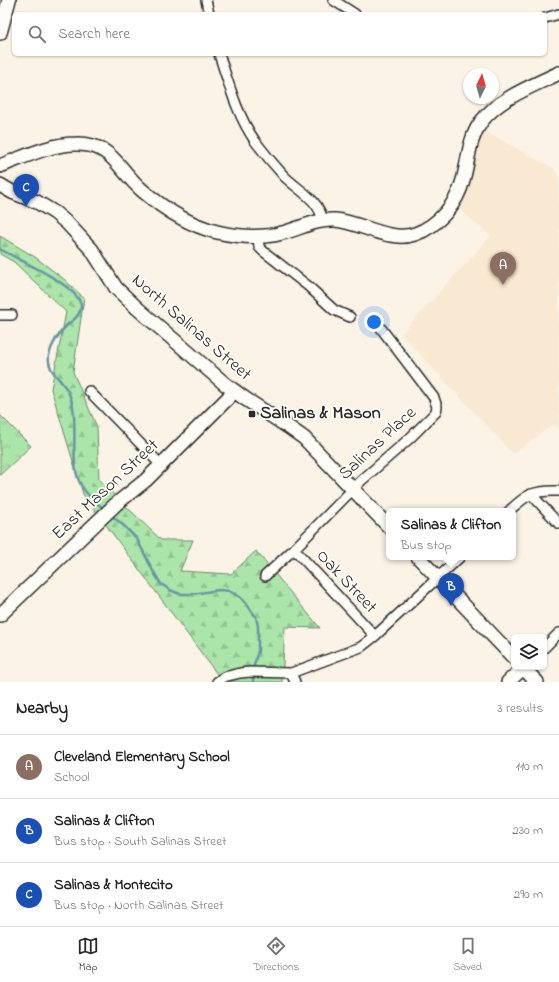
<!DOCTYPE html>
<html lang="en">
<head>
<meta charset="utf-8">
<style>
	:root { --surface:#fff; --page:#f6f6f6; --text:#222; --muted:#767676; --line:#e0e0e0; --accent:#2b2b2b }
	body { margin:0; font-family:"Indie Flower",sans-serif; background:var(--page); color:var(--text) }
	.controls { position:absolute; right:12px; bottom:12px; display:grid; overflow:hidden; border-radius:6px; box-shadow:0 1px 3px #0004 }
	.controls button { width:36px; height:36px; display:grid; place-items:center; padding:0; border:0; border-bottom:1px solid var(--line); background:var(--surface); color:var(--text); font:20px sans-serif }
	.compass { position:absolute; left:463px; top:68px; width:36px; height:36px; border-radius:50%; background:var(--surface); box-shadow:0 1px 3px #0004; rotate:5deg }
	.you { position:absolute; left:374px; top:322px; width:14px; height:14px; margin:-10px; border:3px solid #fff; border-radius:50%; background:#1a73e8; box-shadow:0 0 0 6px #1a73e833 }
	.badge { display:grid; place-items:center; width:26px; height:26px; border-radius:50%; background:var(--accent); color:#fff; font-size:13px; font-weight:700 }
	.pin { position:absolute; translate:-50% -33px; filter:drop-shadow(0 1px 2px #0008) }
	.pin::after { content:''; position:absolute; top:21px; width:14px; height:12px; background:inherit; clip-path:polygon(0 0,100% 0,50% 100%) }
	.popup { position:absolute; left:386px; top:508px; width:130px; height:52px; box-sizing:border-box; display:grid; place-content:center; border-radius:6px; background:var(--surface); filter:drop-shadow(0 1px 3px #0005); font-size:13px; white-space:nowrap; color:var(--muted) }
	.popup b { font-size:15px; color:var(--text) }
	.popup::after { content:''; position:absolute; left:50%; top:100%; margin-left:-8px; border:8px solid transparent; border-top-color:var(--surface) }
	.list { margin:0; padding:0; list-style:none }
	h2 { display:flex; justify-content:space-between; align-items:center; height:52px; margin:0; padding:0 16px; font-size:17px }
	h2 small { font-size:13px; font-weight:400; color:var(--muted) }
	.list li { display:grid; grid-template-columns:26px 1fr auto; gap:12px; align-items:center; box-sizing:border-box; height:64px; padding:0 16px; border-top:1px solid var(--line) }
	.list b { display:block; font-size:15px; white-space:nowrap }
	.list p { margin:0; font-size:13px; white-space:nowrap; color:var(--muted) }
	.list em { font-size:13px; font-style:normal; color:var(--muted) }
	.icon { flex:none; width:22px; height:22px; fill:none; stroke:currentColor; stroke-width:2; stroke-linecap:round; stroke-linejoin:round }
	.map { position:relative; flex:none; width:559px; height:682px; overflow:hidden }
	.search { position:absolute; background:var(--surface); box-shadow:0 1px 3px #0004; left:12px; right:12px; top:12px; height:44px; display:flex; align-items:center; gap:10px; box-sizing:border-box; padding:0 14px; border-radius:6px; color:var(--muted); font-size:15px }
	.sheet { height:244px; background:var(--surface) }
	nav { display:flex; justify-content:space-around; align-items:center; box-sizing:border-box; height:56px; border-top:1px solid var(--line); background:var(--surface); font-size:11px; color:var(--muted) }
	nav a { display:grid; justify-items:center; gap:2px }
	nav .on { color:var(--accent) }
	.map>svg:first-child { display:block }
</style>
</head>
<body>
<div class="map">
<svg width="559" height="682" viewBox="0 0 559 682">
	<defs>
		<pattern id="forest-firs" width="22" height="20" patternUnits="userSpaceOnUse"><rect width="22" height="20" fill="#abe5aa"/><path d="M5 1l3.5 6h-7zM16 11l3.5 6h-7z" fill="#93c592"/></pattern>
		<pattern id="park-tufts" width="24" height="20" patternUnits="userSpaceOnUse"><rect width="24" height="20" fill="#abe5aa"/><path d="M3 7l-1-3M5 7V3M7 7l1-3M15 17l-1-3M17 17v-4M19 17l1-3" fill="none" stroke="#93c592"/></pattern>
	</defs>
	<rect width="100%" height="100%" fill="#fbf3e6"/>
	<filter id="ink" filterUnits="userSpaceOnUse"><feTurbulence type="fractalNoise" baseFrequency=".025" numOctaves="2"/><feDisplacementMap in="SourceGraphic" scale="8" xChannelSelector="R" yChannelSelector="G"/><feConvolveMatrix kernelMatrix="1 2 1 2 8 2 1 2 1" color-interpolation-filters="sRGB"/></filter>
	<g filter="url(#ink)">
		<!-- built -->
		<path fill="#f9e8d2" d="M484 131 553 168 559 178V428L552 425 513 454 401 334 491 236 460 210 471 183 477 147Z"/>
		<!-- forest -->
		<path fill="url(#forest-firs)" stroke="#6b886a" d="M0 236 35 257 65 280 84 298 73 372 97 427 99 480 161 540H193L180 571 231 574 256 551 320 628 285 627 282 682H223L83 494 51 389 66 312 14 262 0 254Z"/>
		<!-- park -->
		<path fill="url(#park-tufts)" stroke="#6b886a" d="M0 415 31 446 0 475Z"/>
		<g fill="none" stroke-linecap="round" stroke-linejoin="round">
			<!-- stream -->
			<path stroke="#6896a2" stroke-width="2.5" d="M0 249C20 261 71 282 80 302 82 305 81 310 79 313 77 318 72 321 68 324 60 332 52 343 49 355 46 373 64 379 70 396 80 422 68 464 81 485 86 495 96 502 104 509
				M111 515 124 526 137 539 153 571 161 584 170 590 180 594H193L219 590 229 591 240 597 248 606 256 617 258 626V651L253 669
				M253 674V682"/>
			<!-- street casing -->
			<g stroke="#2b2b2b" stroke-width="12">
				<path id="street" d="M206 0 209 14
					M333 0 355 14
					M545 18 559 14
					M219 54C229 84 237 115 255 141 264 153 274 165 284 176 299 191 319 199 323 221
					M258 237 259 247 263 251 308 286 334 310 350 317
					M0 315H12
					M89 391 161 465
					M531 494 559 524
					M509 511C527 494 534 490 559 491
					M294 549 375 636
					M265 576 294 549 362 480 410 438 436 412 437 407 434 398 377 323
					M544 648 559 633
					M291 673 295 682
					M217 682 224 677 240 673 250 672 291 673 361 647 375 636 460 557"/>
			</g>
			<!-- secondary casing -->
			<g stroke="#2b2b2b" stroke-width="16">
				<path id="secondary" d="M0 33 9 0
					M0 166C24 157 50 144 76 144 113 143 118 170 143 191 164 209 189 225 217 232 239 237 260 239 282 233 299 229 316 219 335 220 361 222 390 243 415 234 438 226 457 204 463 180 469 160 468 140 481 122 499 98 533 86 559 73
					M0 185 12 192 37 202 55 213 68 224 92 250 116 288 137 308 225 384 244 398 287 426 304 438 389 527
					M418 557 514 658
					M0 615 116 504 146 480 235 391
					M522 667 537 682
					M508 682 523 668"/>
			</g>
			<!-- street -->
			<use href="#street" stroke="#fdfcf7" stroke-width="9"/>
			<!-- secondary -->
			<use href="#secondary" stroke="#fdfcf7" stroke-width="13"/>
		</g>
	</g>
	<!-- markers -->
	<rect fill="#2b2b2b" stroke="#fdfcf7" stroke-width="1.5" x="248" y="410" width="8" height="8" rx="2"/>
	<g text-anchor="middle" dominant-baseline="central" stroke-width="3.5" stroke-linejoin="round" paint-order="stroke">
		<!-- street labels -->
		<g font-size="18" fill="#2b2b2b" stroke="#fdfcf7">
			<text transform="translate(191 328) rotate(41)">North Salinas Street</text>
			<text transform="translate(378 444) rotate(-43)">Salinas Place</text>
			<text transform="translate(106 490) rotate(-43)">East Mason Street</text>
			<text transform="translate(346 582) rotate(47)">Oak Street</text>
		</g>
		<!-- poi labels -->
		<g font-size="18" font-weight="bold" fill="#2b2b2b" stroke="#fdfcf7" text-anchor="start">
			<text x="260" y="414">Salinas &amp; Mason</text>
		</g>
	</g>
</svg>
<div class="controls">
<button><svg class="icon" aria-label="layers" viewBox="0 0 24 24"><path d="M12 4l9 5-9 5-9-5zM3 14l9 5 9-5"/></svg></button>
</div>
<svg class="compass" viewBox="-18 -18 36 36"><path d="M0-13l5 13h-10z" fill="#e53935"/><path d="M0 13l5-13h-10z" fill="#767676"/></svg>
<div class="you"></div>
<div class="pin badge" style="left:503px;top:285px;background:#8d6e63">A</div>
<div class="pin badge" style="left:451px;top:606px;background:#1a4fb4">B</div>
<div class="popup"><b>Salinas &amp; Clifton</b>Bus stop</div>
<div class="pin badge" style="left:26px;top:207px;background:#1a4fb4">C</div>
<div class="search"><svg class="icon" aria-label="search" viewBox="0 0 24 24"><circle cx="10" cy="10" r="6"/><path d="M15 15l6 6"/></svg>Search here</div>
</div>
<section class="sheet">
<h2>Nearby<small>3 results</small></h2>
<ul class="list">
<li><span class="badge" style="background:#8d6e63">A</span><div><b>Cleveland Elementary School</b><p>School</p></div><em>110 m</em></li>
<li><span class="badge" style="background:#1a4fb4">B</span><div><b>Salinas &amp; Clifton</b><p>Bus stop · South Salinas Street</p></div><em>230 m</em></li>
<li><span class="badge" style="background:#1a4fb4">C</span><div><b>Salinas &amp; Montecito</b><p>Bus stop · North Salinas Street</p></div><em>290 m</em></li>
</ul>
</section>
<nav>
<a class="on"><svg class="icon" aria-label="map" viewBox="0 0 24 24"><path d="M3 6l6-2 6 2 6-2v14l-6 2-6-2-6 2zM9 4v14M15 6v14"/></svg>Map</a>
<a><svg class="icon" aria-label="directions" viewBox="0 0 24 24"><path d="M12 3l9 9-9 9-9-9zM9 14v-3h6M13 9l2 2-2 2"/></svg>Directions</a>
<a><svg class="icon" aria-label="saved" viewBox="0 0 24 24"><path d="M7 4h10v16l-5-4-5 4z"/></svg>Saved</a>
</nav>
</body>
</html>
